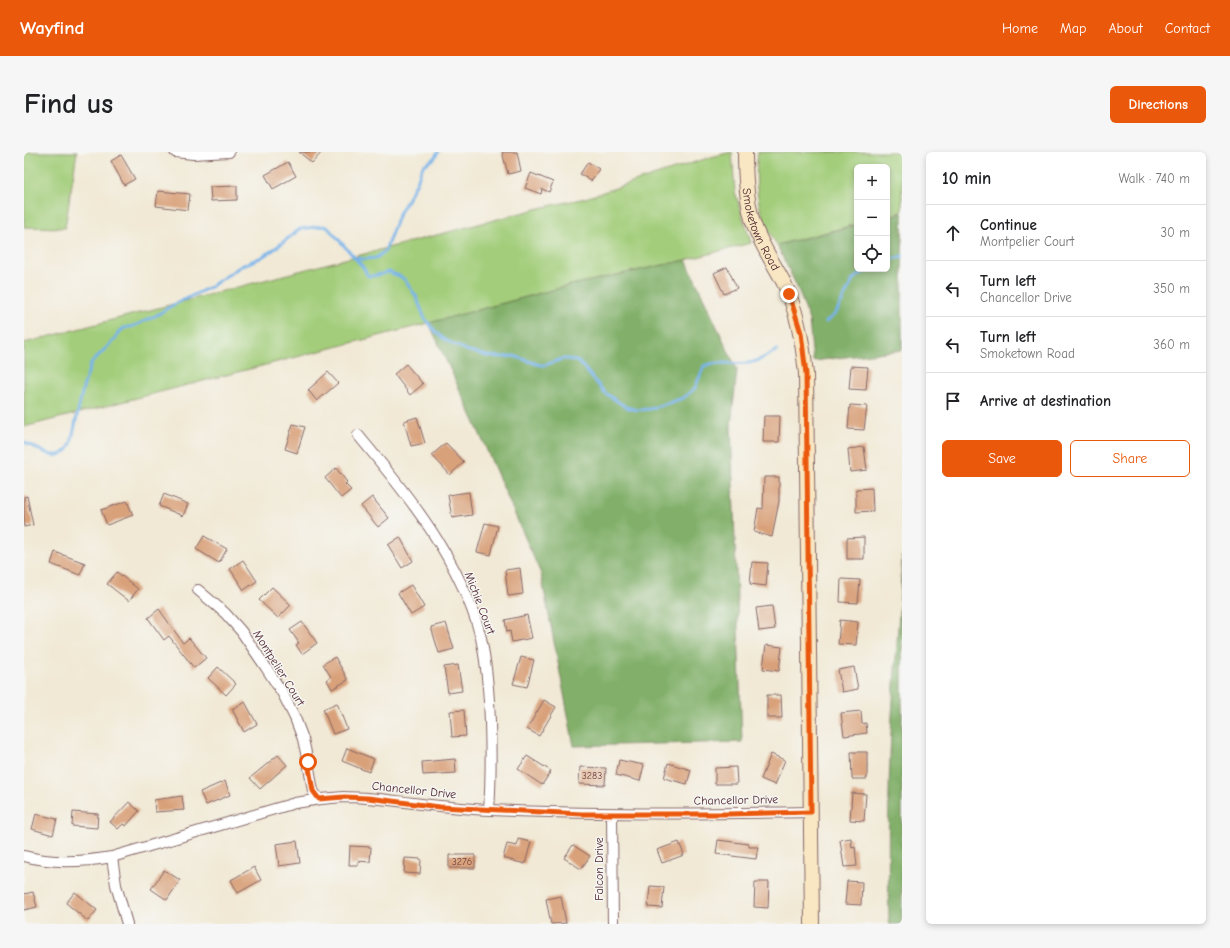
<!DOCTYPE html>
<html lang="en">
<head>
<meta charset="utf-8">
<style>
	:root { --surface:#fff; --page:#f6f6f6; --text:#202124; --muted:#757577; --line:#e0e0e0; --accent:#ea580c }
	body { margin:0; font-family:"Comic Neue",sans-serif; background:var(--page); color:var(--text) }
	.controls { position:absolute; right:12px; top:12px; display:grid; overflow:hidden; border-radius:6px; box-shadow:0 2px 6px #0003 }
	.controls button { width:36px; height:36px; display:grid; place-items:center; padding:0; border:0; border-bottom:1px solid var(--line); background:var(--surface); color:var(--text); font:20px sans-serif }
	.stop { position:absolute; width:12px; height:12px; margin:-9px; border:3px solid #ea580c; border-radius:50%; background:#fff }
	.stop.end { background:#ea580c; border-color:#fff; box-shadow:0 1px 4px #0008 }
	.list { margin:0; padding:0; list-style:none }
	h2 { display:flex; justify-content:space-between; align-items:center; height:52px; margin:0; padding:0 16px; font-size:17px }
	h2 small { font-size:13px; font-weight:400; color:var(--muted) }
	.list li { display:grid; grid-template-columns:26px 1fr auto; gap:12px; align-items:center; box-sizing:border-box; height:56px; padding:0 16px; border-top:1px solid var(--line) }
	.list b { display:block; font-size:15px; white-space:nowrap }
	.list p { margin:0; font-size:13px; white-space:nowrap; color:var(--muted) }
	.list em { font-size:13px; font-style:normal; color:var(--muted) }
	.actions { display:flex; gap:8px; padding:12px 16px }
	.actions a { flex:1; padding:9px 0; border:1px solid var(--accent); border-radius:6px; text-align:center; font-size:14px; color:var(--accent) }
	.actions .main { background:var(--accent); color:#fff }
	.icon { flex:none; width:22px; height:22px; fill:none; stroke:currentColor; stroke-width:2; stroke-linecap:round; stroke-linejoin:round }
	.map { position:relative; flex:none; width:878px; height:772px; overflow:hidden; border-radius:6px }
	header { display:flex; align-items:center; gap:24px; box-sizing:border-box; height:56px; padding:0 20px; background:var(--accent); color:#fff }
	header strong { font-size:19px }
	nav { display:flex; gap:22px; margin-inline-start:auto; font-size:14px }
	.intro { display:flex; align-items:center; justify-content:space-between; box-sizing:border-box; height:96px; padding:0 24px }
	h1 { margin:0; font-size:28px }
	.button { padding:10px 18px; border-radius:6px; background:var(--accent); color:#fff; font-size:14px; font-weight:700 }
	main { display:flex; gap:24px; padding:0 24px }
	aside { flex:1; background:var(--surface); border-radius:6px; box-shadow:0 2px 6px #0003 }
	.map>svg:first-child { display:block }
</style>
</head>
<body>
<header>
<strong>Wayfind</strong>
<nav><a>Home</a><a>Map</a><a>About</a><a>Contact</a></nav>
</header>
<div class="intro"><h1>Find us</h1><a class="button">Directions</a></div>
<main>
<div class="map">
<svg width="878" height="772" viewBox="0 0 878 772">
	<rect width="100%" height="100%" fill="#f6f6f2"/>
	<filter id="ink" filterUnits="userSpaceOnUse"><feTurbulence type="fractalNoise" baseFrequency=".025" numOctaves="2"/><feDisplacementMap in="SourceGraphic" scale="8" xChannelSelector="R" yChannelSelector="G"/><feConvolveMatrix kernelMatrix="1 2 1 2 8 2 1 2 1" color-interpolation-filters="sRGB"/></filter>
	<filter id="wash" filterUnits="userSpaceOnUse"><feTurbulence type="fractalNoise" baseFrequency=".012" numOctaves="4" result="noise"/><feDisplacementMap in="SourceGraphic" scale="16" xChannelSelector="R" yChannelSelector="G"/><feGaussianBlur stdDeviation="0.9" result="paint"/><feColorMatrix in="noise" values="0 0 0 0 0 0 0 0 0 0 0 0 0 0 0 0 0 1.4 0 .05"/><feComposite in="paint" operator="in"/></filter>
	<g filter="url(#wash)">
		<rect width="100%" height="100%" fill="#f1e9d5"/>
		<!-- green -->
		<path fill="#a3cd7a" stroke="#767652" d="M0 0H53L41 76 0 75Z
			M708 0 711 40 727 91 662 108 547 133 405 171 0 275V191L516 56 561 46 687 5Z
			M734 0H878V60L863 64V15H833V72L753 93C749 86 744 79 741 71 732 50 731 23 734 0Z"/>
		<!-- forest -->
		<path fill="#82b06a" stroke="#66684a" d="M878 61V198L789 209 785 168 774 137 753 93 833 73V117H863V65Z
			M662 108 713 218 707 274 718 590 550 594 517 422 454 278 405 171 547 133Z
			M878 404V772H865C864 708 864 644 867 580 870 522 876 463 878 404Z"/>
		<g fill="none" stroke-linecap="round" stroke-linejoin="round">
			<!-- stream -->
			<path stroke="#78b4ea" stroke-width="3" d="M330 106 340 107 352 106 361 99 374 64 393 30 397 18 400 13 410 7 414 0
				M863 109 878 104
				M802 170 812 161 829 128 833 124 846 117
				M0 290C16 297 36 315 47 292L59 236 67 211 91 187 94 181 100 176 110 174 131 164 149 153 186 135 217 114 238 105 249 98 276 77 298 74 303 75 307 79 339 115 344 124H349L365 120 375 124 380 127 392 144 401 167 412 180 421 188 442 198 463 204 478 205 490 204 516 213H521L538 207H544L555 210 581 241 602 255 613 258 626 257 659 246 671 236 680 214C694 208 709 213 724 211 735 210 744 203 753 198"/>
		</g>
		<g id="blocks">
			<!-- building -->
			<path fill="#d9a17a" d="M275 0H298L288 11Z
				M478 0H493L497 19 484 22Z
				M97 3 111 27 100 33 87 9Z
				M264 10 272 24 249 37 241 23Z
				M564 10 575 17 567 29 556 22Z
				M507 21 529 30 525 40 518 37 517 42 501 36Z
				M213 34V48L187 49 186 35Z
				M134 39 166 42 164 58 132 54Z
				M703 115 713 136 700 142 690 121Z
				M382 212 399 232 386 243 370 222Z
				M827 214 844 215 842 238 825 237Z
				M304 220 314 231 293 249 284 238Z
				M826 253 843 254 840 278 824 277Z
				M740 264H756L755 290H739Z
				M393 265 401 291 387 294 380 269Z
				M269 272 281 275 273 301 261 297Z
				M422 291 440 310 426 323 408 303Z
				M840 295 843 318 826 320 824 297Z
				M312 316 323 330 321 332 327 338 317 346 301 326Z
				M740 325H755V349L748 385 730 380 734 356 739 357Z
				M848 336 849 359 832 360V337Z
				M445 340 448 363 428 366 424 343Z
				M140 342 164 352 159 364 135 354Z
				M3 344 9 373 0 375V345Z
				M348 345 365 366 354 375 337 354Z
				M103 349 109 363 83 373 77 358Z
				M461 371 474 374 467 403 453 400Z
				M180 384 203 397 195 411 172 397Z
				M376 385 389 409 378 416 364 393Z
				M840 385V407H823V386Z
				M31 400 61 411 56 423 27 412Z
				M219 408 233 429 220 438 206 417Z
				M728 410 744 411 742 434 726 432Z
				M496 416 499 442 484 444 481 418Z
				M93 420 114 437 105 449 83 432Z
				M817 427 836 428 834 451 816 450Z
				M387 433 400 455 387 463 374 441Z
				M248 435 267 453 254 466 235 448Z
				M748 454 751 477 735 479 732 456Z
				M135 457 159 491 165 486 182 506 170 516 145 484 140 488 124 466Z
				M503 463 508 486 488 490 486 479 483 480 481 468Z
				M816 468 834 470 832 493 814 492Z
				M278 470 293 491 278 502 272 493 275 491 266 478Z
				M422 471 430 497 415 501 407 475Z
				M742 493 758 495 755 519 739 517Z
				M311 505 324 528 308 537 303 528 307 525 299 512Z
				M497 505 510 508 503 535 489 532Z
				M434 513 438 539 424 541 420 515Z
				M194 515 212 532 202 543 184 526Z
				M830 515 834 537 818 540 814 518Z
				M743 543H757L758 566H743Z
				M520 548 532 555 515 584 503 577Z
				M221 550 233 572 220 580 208 557Z
				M313 551 323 577 309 582 299 557Z
				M440 558 442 584 428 585 426 559Z
				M837 559 838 572 842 571 843 581 820 584 817 561Z
				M323 596 350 607 345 620 318 609Z
				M827 600H843V627H828Z
				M747 602 761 608 751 633 737 627Z
				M254 603 263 613 236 637 226 626Z
				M503 604 527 619 518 633 494 617Z
				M431 607 432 621 399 623 398 610Z
				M595 608 620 613 616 629 592 623Z
				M644 611 667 618 663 632 640 626Z
				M556 615 582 616 581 633 555 632Z
				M712 615 713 632H691V616Z
				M201 629 206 643 182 653 176 640Z
				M828 641 842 642 840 669 826 668Z
				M158 644 160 658 131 660 130 648Z
				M105 650 115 659 102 674 99 672 94 677 86 670Z
				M49 660 74 662 73 676 48 674Z
				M12 662 33 667 29 683 8 677Z
				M827 686 828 696 831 695 833 714 820 715 816 688Z
				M494 687 507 690 501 712 479 706 483 692 493 694Z
				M694 688 725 692V695H734L732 707 692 702Z
				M273 689 276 711 255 714 252 692Z
				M655 690 660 703 638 711 633 698Z
				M549 693 566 704 557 717 540 706Z
				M326 694 347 695 346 710 334 709V713H325Z
				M425 703H451V716H425Z
				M381 706 397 707 396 722 380 721Z
				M230 715 237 728 214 741 207 728Z
				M140 718 156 728 143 748 127 737Z
				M823 729 838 730 837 753 821 752Z
				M731 730H745L744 756 730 755Z
				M626 734 640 735 638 756 624 755Z
				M9 740 13 755 0 758V742Z
				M51 740 73 758 64 769 42 751Z
				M537 744 542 771 527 772 522 747Z"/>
		</g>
	</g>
	<g filter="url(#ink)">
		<use href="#blocks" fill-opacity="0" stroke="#846666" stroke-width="1"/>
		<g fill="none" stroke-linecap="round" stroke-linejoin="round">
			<!-- minor casing -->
			<g stroke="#846666" stroke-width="12">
				<path id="minor" d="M151 0 169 2 205 0
					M334 283C384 343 437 408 457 486 463 514 465 542 466 570 467 600 467 629 465 658
					M174 438 201 461 217 479 241 514 259 542 271 566 279 587 284 610 289 639 295 647
					M588 662 589 772
					M0 704C29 712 59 710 88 705L271 651C287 648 303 646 319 645 343 645 366 648 389 651 415 654 441 657 467 658 574 663 680 662 787 660
					M88 705 92 733 103 772"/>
			</g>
			<!-- secondary casing -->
			<g stroke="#846666" stroke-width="16">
				<g id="secondary">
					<path id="s1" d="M721 0C721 23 722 45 728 67 735 91 750 111 761 133 774 161 779 192 782 222L788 772"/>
				</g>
			</g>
			<!-- minor -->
			<use href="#minor" stroke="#fff" stroke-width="10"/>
			<!-- secondary -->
			<use href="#secondary" stroke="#f9e7c3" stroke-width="14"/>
		</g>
	</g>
	<g fill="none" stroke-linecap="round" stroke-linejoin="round" filter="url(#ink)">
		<!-- route -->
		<path stroke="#ea580c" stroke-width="5" d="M284 610 289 639 295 647 320 645 344 646 416 655 558 662H705L787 660 782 222 777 181 765 142"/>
	</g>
	<g text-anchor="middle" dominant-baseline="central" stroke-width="3" stroke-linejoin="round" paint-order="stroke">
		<!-- number labels -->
		<g font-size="10" fill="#6e403f">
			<text x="568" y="624">3283</text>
			<text x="438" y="710">3276</text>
		</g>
		<!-- street labels -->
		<g font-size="12" fill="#4a1f2b" stroke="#f6f6f2">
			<text stroke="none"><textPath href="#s1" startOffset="80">Smoketown Road</textPath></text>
			<text transform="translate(456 451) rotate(69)">Michie Court</text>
			<text transform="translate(255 516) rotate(58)">Montpelier Court</text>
			<text transform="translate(390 638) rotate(6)">Chancellor Drive</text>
			<text transform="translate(712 648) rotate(-1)">Chancellor Drive</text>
			<text transform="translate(575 717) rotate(-90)">Falcon Drive</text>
		</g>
	</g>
</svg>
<div class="controls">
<button>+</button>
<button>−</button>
<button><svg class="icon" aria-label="locate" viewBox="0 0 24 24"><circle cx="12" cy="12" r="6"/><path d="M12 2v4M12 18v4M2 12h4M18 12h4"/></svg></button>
</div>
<div class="stop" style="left:284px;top:610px"></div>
<div class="stop end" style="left:765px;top:142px"></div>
</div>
<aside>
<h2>10 min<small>Walk · 740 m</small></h2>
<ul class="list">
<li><svg class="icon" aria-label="ahead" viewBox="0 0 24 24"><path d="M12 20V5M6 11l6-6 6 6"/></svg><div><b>Continue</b><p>Montpelier Court</p></div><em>30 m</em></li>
<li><svg class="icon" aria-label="left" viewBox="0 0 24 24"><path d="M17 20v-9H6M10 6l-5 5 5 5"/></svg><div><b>Turn left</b><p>Chancellor Drive</p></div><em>350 m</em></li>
<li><svg class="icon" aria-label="left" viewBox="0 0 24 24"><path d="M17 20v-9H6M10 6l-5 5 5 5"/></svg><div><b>Turn left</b><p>Smoketown Road</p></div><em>360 m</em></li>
<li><svg class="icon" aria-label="arrive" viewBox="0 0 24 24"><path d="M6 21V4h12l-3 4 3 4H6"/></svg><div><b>Arrive at destination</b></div></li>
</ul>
<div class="actions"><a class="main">Save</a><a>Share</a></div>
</aside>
</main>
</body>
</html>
